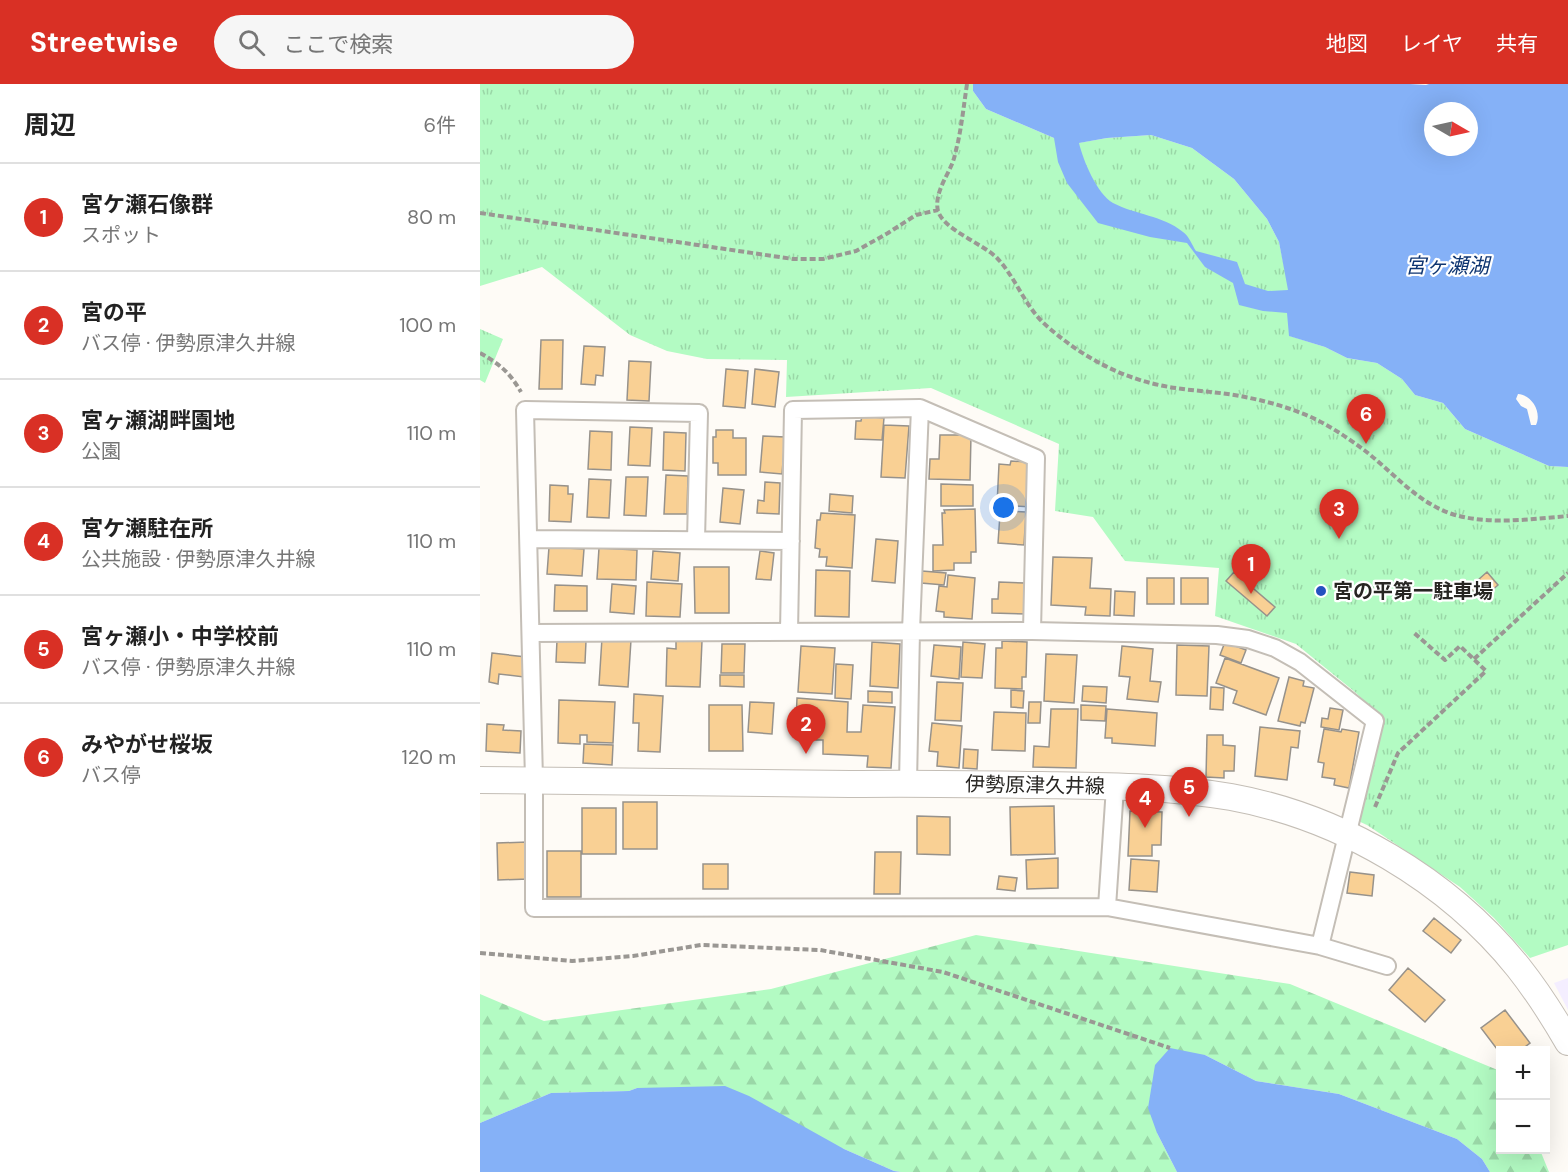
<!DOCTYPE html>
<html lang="ja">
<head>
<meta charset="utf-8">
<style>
	:root { --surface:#fff; --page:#f6f6f6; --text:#222; --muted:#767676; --line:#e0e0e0; --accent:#d93025 }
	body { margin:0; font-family:"DM Sans","Noto Sans JP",sans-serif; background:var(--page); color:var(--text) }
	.controls { position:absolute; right:18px; bottom:18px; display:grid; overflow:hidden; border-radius:0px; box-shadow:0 6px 24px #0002 }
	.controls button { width:54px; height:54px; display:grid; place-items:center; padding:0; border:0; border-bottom:2px solid var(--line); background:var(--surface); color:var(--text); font:30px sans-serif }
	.compass { position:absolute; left:944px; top:18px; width:54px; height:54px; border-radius:50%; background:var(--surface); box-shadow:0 6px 24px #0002; rotate:99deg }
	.you { position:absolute; left:524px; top:424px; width:21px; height:21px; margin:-15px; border:4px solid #fff; border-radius:50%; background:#1a73e8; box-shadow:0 0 0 9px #1a73e833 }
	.badge { display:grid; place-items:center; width:39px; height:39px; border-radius:50%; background:var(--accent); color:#fff; font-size:20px; font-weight:700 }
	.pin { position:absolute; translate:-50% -50px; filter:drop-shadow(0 2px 3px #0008) }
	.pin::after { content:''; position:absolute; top:32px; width:21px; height:18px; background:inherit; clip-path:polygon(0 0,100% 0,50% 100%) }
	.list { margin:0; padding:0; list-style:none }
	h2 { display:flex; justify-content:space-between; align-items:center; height:78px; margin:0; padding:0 24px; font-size:26px }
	h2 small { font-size:20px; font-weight:400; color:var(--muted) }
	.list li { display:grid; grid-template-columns:39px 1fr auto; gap:18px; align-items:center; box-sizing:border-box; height:108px; padding:0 24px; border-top:2px solid var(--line) }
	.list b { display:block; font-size:22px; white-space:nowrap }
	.list p { margin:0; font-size:20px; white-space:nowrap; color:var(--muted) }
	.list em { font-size:20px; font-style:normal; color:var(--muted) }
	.icon { flex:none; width:33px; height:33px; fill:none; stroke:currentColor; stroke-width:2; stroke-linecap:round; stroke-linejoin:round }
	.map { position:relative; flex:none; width:1088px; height:1088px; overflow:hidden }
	header { display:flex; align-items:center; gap:36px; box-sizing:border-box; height:84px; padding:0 30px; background:var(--accent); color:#fff }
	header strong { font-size:28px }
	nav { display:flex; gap:33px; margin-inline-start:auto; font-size:21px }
	.search { width:420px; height:54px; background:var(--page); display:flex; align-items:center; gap:15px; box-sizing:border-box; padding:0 21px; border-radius:33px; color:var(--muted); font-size:22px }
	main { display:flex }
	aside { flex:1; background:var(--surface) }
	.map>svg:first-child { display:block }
</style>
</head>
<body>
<header>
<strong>Streetwise</strong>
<div class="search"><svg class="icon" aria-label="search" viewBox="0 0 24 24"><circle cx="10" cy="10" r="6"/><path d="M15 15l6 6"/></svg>ここで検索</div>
<nav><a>地図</a><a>レイヤ</a><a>共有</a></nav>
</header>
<main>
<aside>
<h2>周辺<small>6件</small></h2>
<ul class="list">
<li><span class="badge">1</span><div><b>宮ケ瀬石像群</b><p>スポット</p></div><em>80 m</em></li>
<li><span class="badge">2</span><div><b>宮の平</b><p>バス停 · 伊勢原津久井線</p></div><em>100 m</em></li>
<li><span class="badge">3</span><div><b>宮ヶ瀬湖畔園地</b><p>公園</p></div><em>110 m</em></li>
<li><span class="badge">4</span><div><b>宮ケ瀬駐在所</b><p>公共施設 · 伊勢原津久井線</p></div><em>110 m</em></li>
<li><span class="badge">5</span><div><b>宮ヶ瀬小・中学校前</b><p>バス停 · 伊勢原津久井線</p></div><em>110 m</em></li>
<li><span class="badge">6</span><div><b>みやがせ桜坂</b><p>バス停</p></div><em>120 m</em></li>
</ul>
</aside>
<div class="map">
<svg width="1088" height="1088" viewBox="0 0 1088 1088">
	<defs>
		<pattern id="forest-firs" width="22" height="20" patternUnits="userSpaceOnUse" patternTransform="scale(1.5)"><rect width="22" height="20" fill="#b3fbc3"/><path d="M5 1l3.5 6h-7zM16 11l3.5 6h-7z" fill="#9ad7a7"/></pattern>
		<pattern id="park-tufts" width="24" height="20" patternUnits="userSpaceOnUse" patternTransform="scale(1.5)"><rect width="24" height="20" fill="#b3fbc3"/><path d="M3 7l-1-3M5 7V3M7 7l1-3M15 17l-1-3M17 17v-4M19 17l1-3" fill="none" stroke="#9ad7a7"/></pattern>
	</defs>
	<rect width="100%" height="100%" fill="#fefbf6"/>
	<!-- education -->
	<path fill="#f4eeff" d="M1088 894V926L1074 899Z"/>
	<!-- forest -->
	<path fill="url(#forest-firs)" d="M496 851 810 900 1020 987V1066H1060L1069 1088H1010L1002 1075 977 1055 859 1010 776 997 725 971 677 1049 697 1088H421L414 1087 364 1065 157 1004 149 1007 71 1009 0 1039V910L64 937 291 905Z"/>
	<!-- park -->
	<path fill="url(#park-tufts)" d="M0 0H493V7L506 25 574 54 598 59 627 54 671 51 712 64 754 95 787 135 799 158 809 206 810 252 845 263 867 274 897 279 922 295 935 311 963 319 985 345 1069 382 1088 383V861L1050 874 1014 834 980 803 887 741 876 736 892 625 875 608 816 560 735 532 739 484 645 477 613 433 575 427 579 360 451 304 306 313 307 276 227 275 187 267 150 251 62 183 0 202Z
		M0 245 23 255 5 299 0 296Z"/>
	<!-- water -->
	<path fill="#85b1f7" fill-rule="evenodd" d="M493 0H930L946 1 949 0H1088V383L1069 382 985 345 963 319 935 311 922 295 897 279 867 274 845 263 809 252 807 229 783 227 759 221 753 199 725 183 707 159 670 153 618 139 587 99 578 78 574 54 506 25 493 7ZM953 27H989V63H953ZM671 51 712 64 754 95 787 135 799 158 808 206 788 207 765 200 757 178 716 167C712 161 709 152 703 148 682 131 656 131 633 119 617 110 603 76 599 59L627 54ZM1038 310C1052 311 1062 328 1056 341H1051L1047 325 1041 322 1036 315Z
		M690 964 725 971 776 997 859 1010 977 1055 1002 1075 1010 1088H697L677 1049 668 1024 675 981Z
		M245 1002 269 1012 364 1065 414 1087 421 1088H0V1039L71 1009 149 1007 157 1004Z"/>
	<!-- building -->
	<path fill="#f9d094" stroke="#97928b" stroke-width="1.5" d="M61 256H83L82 305H59Z
		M104 262 125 263 123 292 116 291 115 301 101 300Z
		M149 277 171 278 169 317 147 316Z
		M246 285 268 287 265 324 243 322Z
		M275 285 299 288 295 323 272 320Z
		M382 332 404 334 402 356 375 355 376 337H381Z
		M404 341 429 342 425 394 401 393Z
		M150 343 172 344 170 382 148 381Z
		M236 346H253V354H266V391H238V379H233V353H236Z
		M110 347 132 348 131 386 108 385Z
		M184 348 206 349 205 387 183 386Z
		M460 351H491L490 396 449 395 450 375H459Z
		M283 352 305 353 302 390 280 388Z
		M531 377 549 378 551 423 517 421 519 380 530 381Z
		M186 391 208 392 207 430H184Z
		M146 393H168L166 432 144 431Z
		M109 395 131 396 129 434 107 433Z
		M285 398 300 399 299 430 277 429 278 416 284 417Z
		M461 400 493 401V422H461Z
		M70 401 88 402V410H93L91 438 69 437Z
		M243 404 264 406 260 440 240 438Z
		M350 410 373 412 372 429 349 427Z
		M495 425 496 468H491V479H474V486L453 487V461H463L462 429H465L464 426Z
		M528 427 546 428 544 461 518 459 520 430 527 431Z
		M341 429 375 431 372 484 346 482 347 473H339L340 465 335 464 337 436H340Z
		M396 455 418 457 415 499 392 497Z
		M69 463 104 465 102 492 67 490Z
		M119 464 157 466 156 496 117 495Z
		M173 467 200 469 198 497 171 495Z
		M280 467 294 469 291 496 276 495Z
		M573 473 612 474 610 504 631 505 630 532 605 531 606 523 571 521Z
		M214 483H249V529H215Z
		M336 486 370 487 369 533 335 532Z
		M442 487 466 489 464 501 441 499Z
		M754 488 795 523 787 532 746 497Z
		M1007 488 1018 501 1001 516 990 503Z
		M468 491 495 494 492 535 464 533V528L456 527 459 502 467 503Z
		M667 494H694V520H667Z
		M701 494H728V520H701Z
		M167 498 202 500 200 533 166 532Z
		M519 498 545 499 547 530 512 529V515H518Z
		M132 500 156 502 154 530 130 528Z
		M75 501 107 502V527H74Z
		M635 507 655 508 654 532 634 531Z
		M122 554 151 556 148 603 119 601Z
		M77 556 106 557 105 579 76 578Z
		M196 556 222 557 220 603 186 602 187 564 196 565Z
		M522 557 547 558 546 593H542V605L515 604 516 564H522Z
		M392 558 420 560 418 604 390 602Z
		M483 558 505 560 502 594 481 593Z
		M745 558 766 566 761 579 740 571Z
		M242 560H265L264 589H241Z
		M454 561 481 563 479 595 451 592Z
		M697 561 729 562 727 612 696 611Z
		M321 562 355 564 352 610 318 608Z
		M642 562 673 565 670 597 681 598 678 618 647 615 650 593 639 592Z
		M12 569 46 573 44 593 19 590 18 600 9 598Z
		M566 570 597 571 594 619 564 617Z
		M745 574 799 594 786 631 753 619 757 607 736 599Z
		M356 580 373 581 371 615 355 614Z
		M240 591H264V603L240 602Z
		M809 593 824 597 823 602 834 604 825 639 821 638 820 642 798 637Z
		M457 598 483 599 481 637 455 636Z
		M603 602 627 603 626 619 602 617Z
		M731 603 744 604 743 626 730 625Z
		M531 606 544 607 543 624 531 623Z
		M388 607 412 608V619L388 618Z
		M154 610 183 612 180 668 158 667 159 639H153Z
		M317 614 368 618 367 648H381L383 621 415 623 411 684 387 683 388 672 343 670V656H336V649L326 648 327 638 316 637Z
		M79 616 135 618 133 659 107 658V651H100V660L78 659Z
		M270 618 294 619 292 650 268 648Z
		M549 618H561L560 639H548Z
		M229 621H262L263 667H229Z
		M601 621 626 622 625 637 601 636Z
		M850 624 863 626 859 646 841 643 842 634 848 635Z
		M571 625H598L596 684 553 683 554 662 569 663Z
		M627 625 677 629 675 662 632 659V654H625Z
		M514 628 546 629 545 667 512 666Z
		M452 639 482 642 479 684 457 682 458 668 449 667Z
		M7 640 24 641 23 646 41 647 40 669 6 667Z
		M780 643 820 647 818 664 811 663 807 696 775 692Z
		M844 645 861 648 862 645 879 648 869 704 854 701 855 695 842 693 844 679 838 678Z
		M727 651H743V661L755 662 754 687H744V694L726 693Z
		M104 660 133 661 132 681 103 679Z
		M484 665 498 666 497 685 483 684Z
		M143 718H177V765H143Z
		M574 722 575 770 531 771 530 723Z
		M102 724H136V770H102Z
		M650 727 682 728 681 761H672V772H648Z
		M437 732 470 733V771L437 770Z
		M47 758 48 795 18 796 17 759Z
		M67 767H101V813H67Z
		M395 768H421L420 810H394Z
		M578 774V804L547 805 546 776Z
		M651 775 679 777 677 808 649 806Z
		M223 780H248V805H223Z
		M870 788 894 791 892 812 867 809Z
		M519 792 537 794 535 807 517 805Z
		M954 834 981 856 971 869 943 847Z
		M928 884 965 916 945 938 909 906Z
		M1025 926 1050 959 1041 966H1020V969L1001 944Z"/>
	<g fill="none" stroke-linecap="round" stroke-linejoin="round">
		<!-- street casing -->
		<g stroke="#c4beb6" stroke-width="20">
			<path id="street" d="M49 455 311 457
				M216 456 219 329 45 326 54 696V824L627 823 840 862 907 882
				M309 548 313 326 440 324 556 374 552 547
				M51 549 552 547 737 551 768 555 795 564 820 578 895 637 840 862
				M428 699 431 547 440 324
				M627 823 635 703"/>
		</g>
		<!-- primary casing -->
		<g stroke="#c4beb6" stroke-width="28">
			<path id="primary" d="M0 696 370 700C434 699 497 700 561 701 624 702 688 702 751 713 861 733 968 796 1038 883 1057 907 1073 932 1088 958"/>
		</g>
		<!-- path -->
		<path stroke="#9a9793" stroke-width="4" stroke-dasharray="6 3" stroke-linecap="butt" d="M487 0C484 20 482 39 478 58 476 65 475 73 472 80 466 94 454 111 458 127 464 146 502 159 517 174 537 195 545 224 568 243 600 271 637 292 679 301 706 307 733 307 760 312 781 316 801 321 821 329 843 337 865 352 884 366 913 388 938 420 975 431 1012 441 1051 435 1088 432
			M0 129 313 175H343L376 167 408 149 436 131 458 126
			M0 269C20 280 30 289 41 308
			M994 575 1088 489
			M895 723 918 669 1006 587 980 562 965 576 933 548
			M0 869 92 877 153 872 221 861 340 866 463 888 690 964"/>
		<!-- street -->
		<use href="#street" stroke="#fff" stroke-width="16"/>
		<!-- primary -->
		<use href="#primary" stroke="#fff" stroke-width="26"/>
	</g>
	<!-- markers -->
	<circle fill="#2552c0" stroke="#fff" stroke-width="2" cx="841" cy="507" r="6"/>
	<g text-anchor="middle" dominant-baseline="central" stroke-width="4.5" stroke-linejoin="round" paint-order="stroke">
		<!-- poi labels -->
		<g font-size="20" font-weight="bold" fill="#272522" stroke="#fff" text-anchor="start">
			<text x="853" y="507">宮の平第一駐車場</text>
		</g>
		<!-- street labels -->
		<g font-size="20" fill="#272522" stroke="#fff">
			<text transform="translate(555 701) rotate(1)">伊勢原津久井線</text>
		</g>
		<!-- water labels -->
		<g font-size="21" font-style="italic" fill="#0e3571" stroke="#fff">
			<text x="967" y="182">宮ヶ瀬湖</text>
		</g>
	</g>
</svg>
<div class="controls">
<button>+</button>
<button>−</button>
</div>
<svg class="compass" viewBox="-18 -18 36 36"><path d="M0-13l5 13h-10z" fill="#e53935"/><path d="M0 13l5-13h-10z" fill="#767676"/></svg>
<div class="you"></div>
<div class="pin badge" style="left:771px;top:510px">1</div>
<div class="pin badge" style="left:326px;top:670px">2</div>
<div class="pin badge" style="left:859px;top:455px">3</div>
<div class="pin badge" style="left:665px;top:744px">4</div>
<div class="pin badge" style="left:709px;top:733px">5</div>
<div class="pin badge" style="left:886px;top:360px">6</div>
</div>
</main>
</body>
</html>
